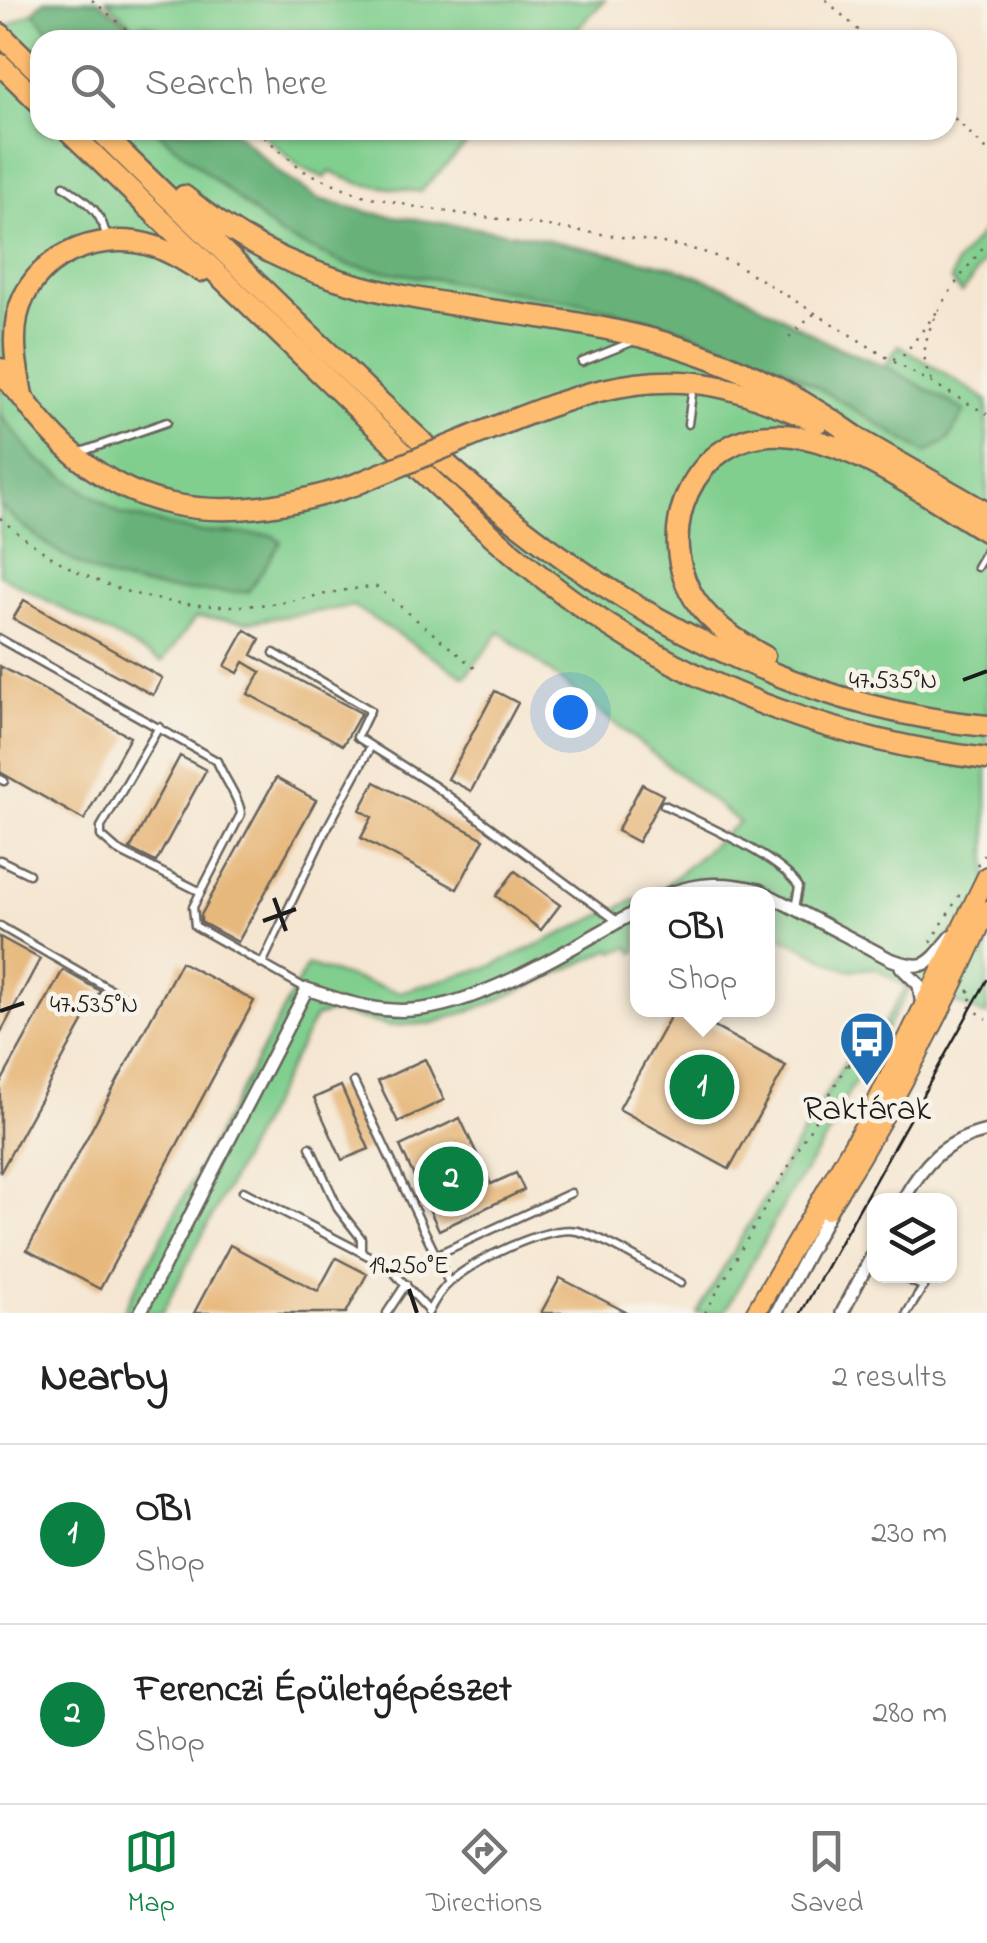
<!DOCTYPE html>
<html lang="en">
<head>
<meta charset="utf-8">
<style>
	:root { --surface:#fff; --page:#f6f6f6; --text:#222; --muted:#767676; --line:#e0e0e0; --accent:#0b8043 }
	body { margin:0; font-family:"Indie Flower",sans-serif; background:var(--page); color:var(--text) }
	.controls { position:absolute; right:30px; bottom:30px; display:grid; overflow:hidden; border-radius:20px; box-shadow:0 2px 8px #0004 }
	.controls button { width:90px; height:90px; display:grid; place-items:center; padding:0; border:0; border-bottom:2px solid var(--line); background:var(--surface); color:var(--text); font:50px sans-serif }
	.you { position:absolute; left:570px; top:712px; width:35px; height:35px; margin:-25px; border:8px solid #fff; border-radius:50%; background:#1a73e8; box-shadow:0 0 0 15px #1a73e833 }
	.badge { display:grid; place-items:center; width:65px; height:65px; border-radius:50%; background:var(--accent); color:#fff; font-size:32px; font-weight:700 }
	.pin { position:absolute; translate:-50% -50%; border:5px solid #fff; box-shadow:0 2px 10px #0006 }
	.popup { position:absolute; left:630px; top:887px; width:145px; height:130px; box-sizing:border-box; display:grid; place-content:center; border-radius:20px; background:var(--surface); filter:drop-shadow(0 2px 8px #0005); font-size:32px; white-space:nowrap; color:var(--muted) }
	.popup b { font-size:38px; color:var(--text) }
	.popup::after { content:''; position:absolute; left:50%; top:100%; margin-left:-20px; border:20px solid transparent; border-top-color:var(--surface) }
	.list { margin:0; padding:0; list-style:none }
	h2 { display:flex; justify-content:space-between; align-items:center; height:130px; margin:0; padding:0 40px; font-size:42px }
	h2 small { font-size:32px; font-weight:400; color:var(--muted) }
	.list li { display:grid; grid-template-columns:65px 1fr auto; gap:30px; align-items:center; box-sizing:border-box; height:180px; padding:0 40px; border-top:2px solid var(--line) }
	.list b { display:block; font-size:38px; white-space:nowrap }
	.list p { margin:0; font-size:32px; white-space:nowrap; color:var(--muted) }
	.list em { font-size:32px; font-style:normal; color:var(--muted) }
	.icon { flex:none; width:55px; height:55px; fill:none; stroke:currentColor; stroke-width:2; stroke-linecap:round; stroke-linejoin:round }
	.map { position:relative; flex:none; width:987px; height:1313px; overflow:hidden }
	.search { position:absolute; background:var(--surface); box-shadow:0 2px 8px #0004; left:30px; right:30px; top:30px; height:110px; display:flex; align-items:center; gap:25px; box-sizing:border-box; padding:0 35px; border-radius:30px; color:var(--muted); font-size:38px }
	.sheet { height:490px; background:var(--surface) }
	nav { display:flex; justify-content:space-around; align-items:center; box-sizing:border-box; height:140px; border-top:2px solid var(--line); background:var(--surface); font-size:28px; color:var(--muted) }
	nav a { display:grid; justify-items:center; gap:5px }
	nav .on { color:var(--accent) }
	.map>svg:first-child { display:block }
</style>
</head>
<body>
<div class="map">
<svg width="987" height="1313" viewBox="0 0 987 1313">
	<rect width="100%" height="100%" fill="#f7f3e8"/>
	<filter id="ink" filterUnits="userSpaceOnUse"><feTurbulence type="fractalNoise" baseFrequency=".01" numOctaves="2"/><feDisplacementMap in="SourceGraphic" scale="20" xChannelSelector="R" yChannelSelector="G"/><feConvolveMatrix kernelMatrix="1 2 1 2 8 2 1 2 1" color-interpolation-filters="sRGB"/></filter>
	<filter id="wash" filterUnits="userSpaceOnUse"><feTurbulence type="fractalNoise" baseFrequency=".0048" numOctaves="4" result="noise"/><feDisplacementMap in="SourceGraphic" scale="40" xChannelSelector="R" yChannelSelector="G"/><feGaussianBlur stdDeviation="2.25" result="paint"/><feColorMatrix in="noise" values="0 0 0 0 0 0 0 0 0 0 0 0 0 0 0 0 0 1.4 0 .05"/><feComposite in="paint" operator="in"/></filter>
	<g filter="url(#wash)">
		<rect width="100%" height="100%" fill="#f5e6d1"/>
		<!-- green -->
		<path fill="#81cf8f" stroke="#4e7656" stroke-width="2.5" d="M106 0H605L566 40H176L147 23 135 27Z
			M33 12 58 40H40V130H156L280 235 347 265 585 303 673 326 789 370 926 453 965 411 885 366 899 345 987 400V1016L912 985 842 1104 833 1128 791 1192 724 1313H697L850 1053 862 1059 906 987 876 968 847 970 780 936 767 934V894H647L665 886 739 822 500 632 465 677 353 606 248 622 196 617 162 662 0 575V31Z
			M258 130H480L420 192 361 184 330 172 325 178 300 167Z
			M987 227V257L962 293 951 281 956 263Z
			M637 899V951L633 953 630 947 614 952 612 949 487 1005 434 1023 390 1026 332 1012 315 1017 162 1313H122L307 965 399 992 492 966Z"/>
		<!-- forest -->
		<path fill="#68b27a" stroke="#42674b" stroke-width="2.5" d="M45 0H98L139 33 147 26 164 37 163 40H58L33 12Z
			M156 130H233L281 174 319 199 372 213 530 236 673 267 736 291 832 345 885 366 965 411 948 440 926 453 789 370 673 326 585 303 347 265 280 235Z
			M0 414 37 459 121 514 197 532 272 535 281 542 248 592C202 592 154 592 109 578 72 565 28 532 0 506Z"/>
		<g id="blocks">
			<!-- building -->
			<path fill="#e7b87c" d="M24 600 162 678 153 695 13 619Z
				M245 630 260 639 252 655 361 713 343 745 248 694 261 672 244 662 238 673 225 666Z
				M0 666 130 737 84 820 0 772Z
				M495 691 518 703 471 791 448 779Z
				M180 756 206 770 156 862 130 849Z
				M276 778 316 800 238 942 201 922V915Z
				M375 782 484 839 457 889 361 838 372 817 360 810Z
				M642 784 663 795 638 842 617 831Z
				M515 871 560 905 541 930 496 896Z
				M0 937 40 959 0 1034Z
				M181 962 254 1001 100 1289 27 1250Z
				M63 970 100 991 0 1173V1084Z
				M674 1010H683L786 1066 729 1169 619 1109Z
				M425 1059 444 1100 398 1122 378 1081Z
				M341 1086 369 1149 342 1160 314 1098Z
				M460 1118 491 1184 516 1173 524 1190 439 1230 400 1146Z
				M230 1245 318 1291 336 1258 367 1274 346 1313H194Z
				M560 1278 628 1313H541Z"/>
		</g>
	</g>
	<g filter="url(#ink)">
		<use href="#blocks" fill-opacity="0" stroke="#68635b" stroke-width="2.5"/>
		<g fill="none" stroke-linecap="round" stroke-linejoin="round">
			<!-- service casing -->
			<g stroke="#68635b" stroke-width="11">
				<path id="service" d="M64 186C87 202 103 211 107 241
					M582 362 632 342
					M688 424 693 386
					M78 453 167 422
					M977 567 987 550
					M0 639 217 761C223 777 240 799 241 814L193 907 195 926 305 988
					M274 653 370 710 357 737 371 746
					M159 727 101 827V836L117 850 201 892
					M0 779 4 781
					M664 805C699 822 780 857 799 887L795 908
					M0 860 29 874
					M0 926 129 1000
					M262 964 325 832 371 746 436 787 617 921
					M354 1082 449 1283
					M310 1147 339 1210 361 1238V1250
					M243 1191 388 1266 429 1311
					M950 1238 956 1225
					M436 1255 571 1193
					M900 1276 924 1287
					M387 1313 406 1284
					M428 1313C434 1301 440 1291 450 1282 472 1261 547 1225 577 1231 605 1237 653 1269 681 1283
					M907 1313 930 1276"/>
			</g>
			<!-- minor casing -->
			<g stroke="#68635b" stroke-width="16">
				<path id="minor" d="M668 894C699 882 727 882 759 890L890 959C926 972 928 965 951 937
					M901 967 919 985 922 1006
					M903 1200C924 1163 944 1141 987 1131
					M140 1313 307 989C340 1000 375 1013 412 1010 480 1006 577 945 637 911
					M776 1313 833 1206
					M842 1313 874 1252"/>
			</g>
			<!-- primary casing -->
			<g stroke="#68635b" stroke-width="22">
				<path id="primary" d="M827 1210C888 1115 942 1014 987 910
					M755 1313 871 1114 987 876"/>
			</g>
			<!-- trunk casing -->
			<g stroke="#68635b" stroke-width="25">
				<path id="trunk" d="M0 34 40 73
					M0 64 40 103
					M68 130C157 216 246 302 336 388 416 465 495 546 586 610 705 693 843 742 987 759
					M99 130C169 199 240 267 311 336 379 401 445 467 519 525 651 629 817 711 987 726
					M184 196C329 317 474 295 643 337 720 356 791 390 855 436
					M0 369C7 381 16 389 24 399 111 519 220 530 354 485
					M22 395C17 369 12 344 17 317 30 257 97 229 153 246 170 251 186 262 201 271
					M485 431C560 401 634 370 716 386 752 393 785 409 818 422
					M846 432 987 513
					M764 656C740 643 715 627 698 604 649 536 693 430 782 435 851 438 929 498 987 532"/>
			</g>
			<!-- path -->
			<path stroke="#68635b" stroke-width="2.5" stroke-dasharray="2.5 8" stroke-linecap="butt" d="M92 0 139 40
				M826 0 869 40
				M947 111 987 150
				M256 130 304 171 358 194 416 207 663 243 701 251 734 263 891 360 987 414
				M789 337 814 314
				M893 359 902 357 940 308
				M932 380C904 338 963 275 987 242
				M0 518C79 588 165 614 270 604 306 600 341 588 377 587L477 670
				M977 865 987 849
				M931 942 963 889
				M968 990 973 995 967 1005 987 1019
				M848 1063 868 1071 886 1048
				M848 1065 872 1078
				M705 1313 847 1064"/>
			<!-- service -->
			<use href="#service" stroke="#fff" stroke-width="6"/>
			<!-- minor -->
			<use href="#minor" stroke="#fff" stroke-width="11"/>
			<!-- primary -->
			<use href="#primary" stroke="#fdbc70" stroke-width="18"/>
			<!-- trunk -->
			<use href="#trunk" stroke="#fdbc70" stroke-width="20"/>
			<!-- tram -->
			<path stroke="#1c1c1c" stroke-width="2.5" d="M801 1313 987 980"/>
			<!-- trunk-bridge casing -->
			<g stroke="#68635b" stroke-width="25" stroke-linecap="butt">
				<path id="trunk-bridge" d="M354 485 485 431"/>
			</g>
			<!-- trunk-bridge -->
			<use href="#trunk-bridge" stroke="#fdbc70" stroke-width="20"/>
		</g>
	</g>
	<!-- ticks -->
	<path fill="none" stroke="#1c1c1c" stroke-width="4" d="M963 680 987 671M274 898 286 931M263 921 296 909M0 1011 24 1003M409 1289 417 1313"/>
	<!-- icons -->
	<defs>
		<g id="bus-pin" transform="scale(2.875)"><path d="M0 17L-7.5 6A9.5 9.5 0 1 1 7.5 6Z" fill="#1f6fb2" stroke="#f7f3e8"/><path d="M-5-6H5V4H4V6H2V4H-2V6H-4V4H-5ZM-3.5-4V0h7V-4ZM-3.5 1.2v1.5H-2V1.2ZM2 1.2v1.5H3.5V1.2Z" fill="#fff"/></g>
	</defs>
	<g fill-rule="evenodd">
		<use href="#bus-pin" x="867" y="1039"/>
	</g>
	<g text-anchor="middle" dominant-baseline="central" stroke-width="9" stroke-linejoin="round" paint-order="stroke">
		<!-- poi labels -->
		<g font-size="35" fill="#1c1c1c" stroke="#f7f3e8">
			<text x="867" y="1110">Raktárak</text>
		</g>
	</g>
	<g font-size="25" text-anchor="middle" fill="#1c1c1c" stroke="#f7f3e8" stroke-width="9" stroke-linejoin="round" paint-order="stroke">
		<text x="893" y="688">47.535°N</text>
		<text x="94" y="1012">47.535°N</text>
		<text x="409" y="1273">19.250°E</text>
	</g>
</svg>
<div class="controls">
<button><svg class="icon" aria-label="layers" viewBox="0 0 24 24"><path d="M12 4l9 5-9 5-9-5zM3 14l9 5 9-5"/></svg></button>
</div>
<div class="you"></div>
<div class="pin badge" style="left:702px;top:1087px">1</div>
<div class="popup"><b>OBI</b>Shop</div>
<div class="pin badge" style="left:451px;top:1179px">2</div>
<div class="search"><svg class="icon" aria-label="search" viewBox="0 0 24 24"><circle cx="10" cy="10" r="6"/><path d="M15 15l6 6"/></svg>Search here</div>
</div>
<section class="sheet">
<h2>Nearby<small>2 results</small></h2>
<ul class="list">
<li><span class="badge">1</span><div><b>OBI</b><p>Shop</p></div><em>230 m</em></li>
<li><span class="badge">2</span><div><b>Ferenczi Épületgépészet</b><p>Shop</p></div><em>280 m</em></li>
</ul>
</section>
<nav>
<a class="on"><svg class="icon" aria-label="map" viewBox="0 0 24 24"><path d="M3 6l6-2 6 2 6-2v14l-6 2-6-2-6 2zM9 4v14M15 6v14"/></svg>Map</a>
<a><svg class="icon" aria-label="directions" viewBox="0 0 24 24"><path d="M12 3l9 9-9 9-9-9zM9 14v-3h6M13 9l2 2-2 2"/></svg>Directions</a>
<a><svg class="icon" aria-label="saved" viewBox="0 0 24 24"><path d="M7 4h10v16l-5-4-5 4z"/></svg>Saved</a>
</nav>
</body>
</html>
